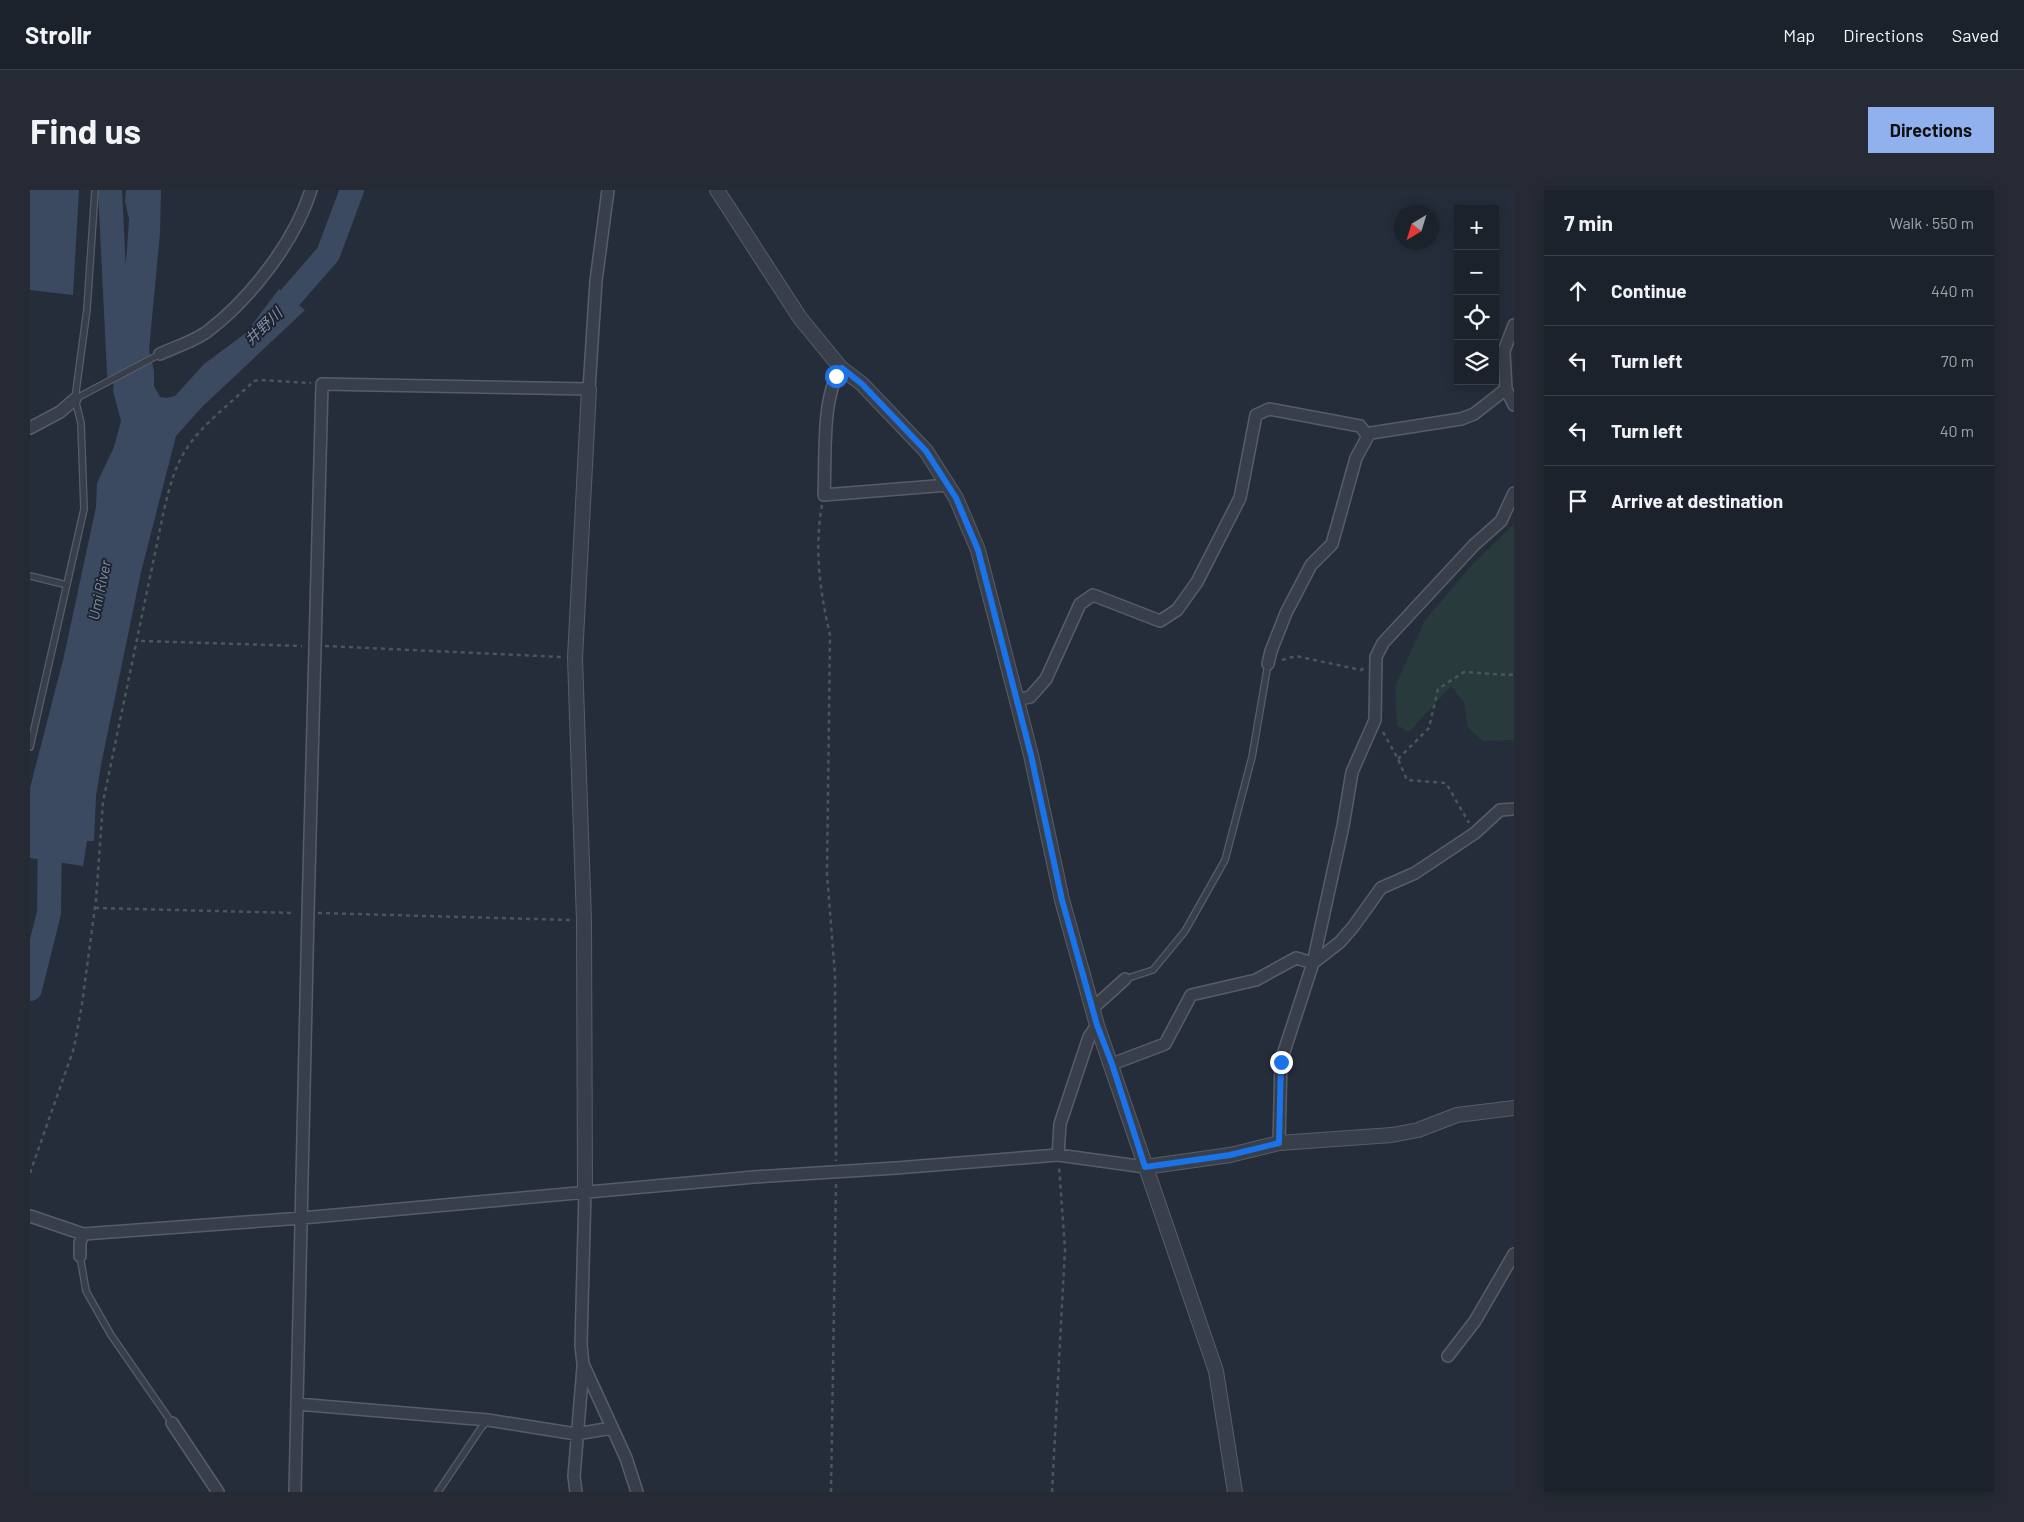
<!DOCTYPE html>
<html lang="en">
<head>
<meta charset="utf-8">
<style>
	:root { --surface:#1c222c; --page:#252a34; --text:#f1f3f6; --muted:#a0a4a9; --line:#3a3f48; --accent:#91b1ee }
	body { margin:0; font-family:Barlow,"Noto Sans JP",sans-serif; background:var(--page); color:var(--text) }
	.controls { position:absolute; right:15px; top:15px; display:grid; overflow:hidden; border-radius:0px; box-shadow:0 2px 12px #0003 }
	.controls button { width:45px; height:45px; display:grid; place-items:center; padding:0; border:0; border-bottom:1px solid var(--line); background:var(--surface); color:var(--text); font:25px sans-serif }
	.compass { position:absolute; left:1364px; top:15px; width:45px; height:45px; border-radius:50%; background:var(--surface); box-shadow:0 2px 12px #0003; rotate:218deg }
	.stop { position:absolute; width:15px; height:15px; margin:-11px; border:4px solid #1a73e8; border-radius:50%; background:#fff }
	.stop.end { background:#1a73e8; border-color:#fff; box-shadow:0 1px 5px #0008 }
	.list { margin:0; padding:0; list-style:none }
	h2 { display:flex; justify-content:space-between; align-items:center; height:65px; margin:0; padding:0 20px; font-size:21px }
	h2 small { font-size:16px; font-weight:400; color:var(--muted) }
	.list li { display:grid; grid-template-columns:32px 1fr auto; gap:15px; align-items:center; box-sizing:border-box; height:70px; padding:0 20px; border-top:1px solid var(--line) }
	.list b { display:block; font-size:19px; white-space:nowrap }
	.list em { font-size:16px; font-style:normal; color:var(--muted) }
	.icon { flex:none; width:28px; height:28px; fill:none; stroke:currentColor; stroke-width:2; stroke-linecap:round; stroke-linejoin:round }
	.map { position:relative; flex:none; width:1484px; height:1302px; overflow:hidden; border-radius:0px }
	header { display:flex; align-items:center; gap:30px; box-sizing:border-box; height:70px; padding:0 25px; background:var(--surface); border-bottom:1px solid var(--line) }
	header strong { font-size:24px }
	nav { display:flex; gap:28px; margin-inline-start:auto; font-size:18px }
	.intro { display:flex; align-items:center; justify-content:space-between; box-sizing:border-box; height:120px; padding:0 30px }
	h1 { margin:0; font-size:35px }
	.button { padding:12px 22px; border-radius:0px; background:var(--accent); color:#111; font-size:18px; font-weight:700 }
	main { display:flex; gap:30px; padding:0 30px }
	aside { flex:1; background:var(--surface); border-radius:0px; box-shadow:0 2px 12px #0003 }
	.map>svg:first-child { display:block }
</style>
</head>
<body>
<header>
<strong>Strollr</strong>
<nav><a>Map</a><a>Directions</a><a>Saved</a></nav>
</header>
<div class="intro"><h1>Find us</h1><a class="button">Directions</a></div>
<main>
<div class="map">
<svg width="1484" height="1302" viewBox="0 0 1484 1302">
	<rect width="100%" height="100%" fill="#252d3a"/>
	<!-- green -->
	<path fill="#283a3c" d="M1484 334V550L1453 551 1438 538 1434 512 1421 496 1379 542 1367 535 1365 497 1395 430 1442 375Z"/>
	<!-- water -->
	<path fill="#3c4a61" d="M0 0H49L43 105 0 100Z
		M96 0H131L130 43 119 160 124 181V196L130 207 137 208 145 206 174 174 216 143 249 99 275 120 172 217 146 246 111 382 71 575 66 606 64 651H57L53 676 0 668V598L34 466 66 317 67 293 84 257 91 231 83 201 97 60 99 29 95 11Z"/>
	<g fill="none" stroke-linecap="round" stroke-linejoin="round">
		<!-- river -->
		<path stroke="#3c4a61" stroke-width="24" d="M80 0 89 183
			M239 132 298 64 322 0
			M0 799 19 723 20 638"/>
		<!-- service casing -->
		<g stroke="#575d68" stroke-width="8">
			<path id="service" d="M45 209 130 164
				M0 386 37 395
				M0 557 54 319 51 233 45 209 57 119 65 0
				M1095 789 1123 780 1155 741 1195 670 1222 567 1238 474
				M50 1066 56 1101 81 1145 142 1233
				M408 1302 451 1238 458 1230"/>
		</g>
		<!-- minor casing -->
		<g stroke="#575d68" stroke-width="14">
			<path id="minor" d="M1484 135 1474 161 1476 199 1484 215
				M130 164C145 157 165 151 178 141 221 108 265 51 281 0
				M811 178C791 208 796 268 794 305L918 295
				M0 238 30 222 45 209
				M1238 474 1241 461 1256 423 1281 375 1302 354 1326 268 1338 246 1341 243 1431 229 1444 224 1476 199
				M986 510 1000 507 1016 489 1050 414 1063 405 1130 431 1147 420 1167 392 1210 308 1226 225 1239 219 1330 236 1338 246
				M1283 773 1310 752 1323 737 1351 698 1385 683 1445 643 1470 620 1484 619
				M1063 818 1095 789
				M1082 874 1135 854 1161 805 1226 790 1266 768 1283 773
				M1249 953 1251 871 1283 773 1313 636 1322 582 1345 530 1346 467 1353 453 1444 355 1471 331 1484 303
				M1028 965 1030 934 1059 847 1067 835
				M555 1001 551 1155 553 1174 596 1268 607 1302
				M0 1026 53 1044 272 1028 724 987 866 978 1028 965 1115 977
				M50 1066V1053L53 1044
				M1418 1166 1445 1131 1484 1064
				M267 1214 458 1230 546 1244 582 1238
				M142 1233 188 1302
				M265 1302 278 723 292 194 559 199 566 91 578 0
				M546 1302 544 1286 553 1177"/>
		</g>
		<!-- tertiary casing -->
		<g stroke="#575d68" stroke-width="16">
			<path id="tertiary" d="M687 0 770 128 811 178 832 194 896 261 926 308 948 360 1001 565 1032 710 1067 835 1186 1181 1205 1302
				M1115 977 1200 965 1249 953 1362 945 1388 940 1427 925 1484 918
				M555 1001 554 731 545 468 559 199"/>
		</g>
		<!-- path -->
		<path stroke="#47575a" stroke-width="2.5" stroke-dasharray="4 4" stroke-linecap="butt" d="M792 315C784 359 790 402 800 445L797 684 805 785 806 971
			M111 451 272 456
			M295 456 532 467
			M1252 470 1266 466 1331 480 1334 478
			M1353 542 1368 569 1377 590 1416 593 1439 633
			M1368 569 1399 538 1408 499 1434 482 1479 485 1484 484
			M65 718 265 723
			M288 723 540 730
			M0 983 44 858 52 814 66 710 73 612 134 320C139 299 144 279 155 261 171 235 202 212 224 191L230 190 281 193
			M801 1302 806 994
			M1022 1302 1035 1059 1029 976"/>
		<!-- service -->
		<use href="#service" stroke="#393f4a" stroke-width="5.5"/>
		<!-- minor -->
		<use href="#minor" stroke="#393f4a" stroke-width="11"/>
		<!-- tertiary -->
		<use href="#tertiary" stroke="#393f4a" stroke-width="14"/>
	</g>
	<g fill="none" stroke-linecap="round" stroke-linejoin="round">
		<!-- route -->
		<path stroke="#1a73e8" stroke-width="6" d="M806 186 812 178 832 194 896 261 926 308 948 360 1001 565 1032 710 1067 835 1082 874 1115 977 1200 965 1249 953 1251 872"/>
	</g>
	<g text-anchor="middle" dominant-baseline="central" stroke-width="4" stroke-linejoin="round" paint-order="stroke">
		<!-- water labels -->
		<g font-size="15" font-style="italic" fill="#7e8faa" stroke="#1e242f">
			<text transform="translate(233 136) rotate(-44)">井野川</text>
			<text transform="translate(69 400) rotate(-78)">Umi River</text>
		</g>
	</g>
</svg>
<div class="controls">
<button>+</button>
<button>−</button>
<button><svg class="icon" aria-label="locate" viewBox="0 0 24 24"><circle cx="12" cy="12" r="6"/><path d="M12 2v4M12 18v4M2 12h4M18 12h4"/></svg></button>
<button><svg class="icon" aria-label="layers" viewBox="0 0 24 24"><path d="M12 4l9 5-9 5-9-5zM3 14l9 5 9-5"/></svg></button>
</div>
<svg class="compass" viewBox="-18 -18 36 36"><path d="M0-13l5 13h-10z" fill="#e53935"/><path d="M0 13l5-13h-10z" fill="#a0a4a9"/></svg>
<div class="stop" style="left:806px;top:186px"></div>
<div class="stop end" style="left:1251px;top:872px"></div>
</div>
<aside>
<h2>7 min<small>Walk · 550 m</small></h2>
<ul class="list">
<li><svg class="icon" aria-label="ahead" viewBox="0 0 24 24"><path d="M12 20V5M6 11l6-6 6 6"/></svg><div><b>Continue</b></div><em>440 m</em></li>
<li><svg class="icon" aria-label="left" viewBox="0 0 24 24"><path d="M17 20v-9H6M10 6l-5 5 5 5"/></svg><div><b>Turn left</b></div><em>70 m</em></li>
<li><svg class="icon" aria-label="left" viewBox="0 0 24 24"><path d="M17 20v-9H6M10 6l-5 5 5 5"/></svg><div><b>Turn left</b></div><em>40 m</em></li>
<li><svg class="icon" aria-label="arrive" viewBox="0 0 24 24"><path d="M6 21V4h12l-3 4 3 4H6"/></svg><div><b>Arrive at destination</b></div></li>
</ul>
</aside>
</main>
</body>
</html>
